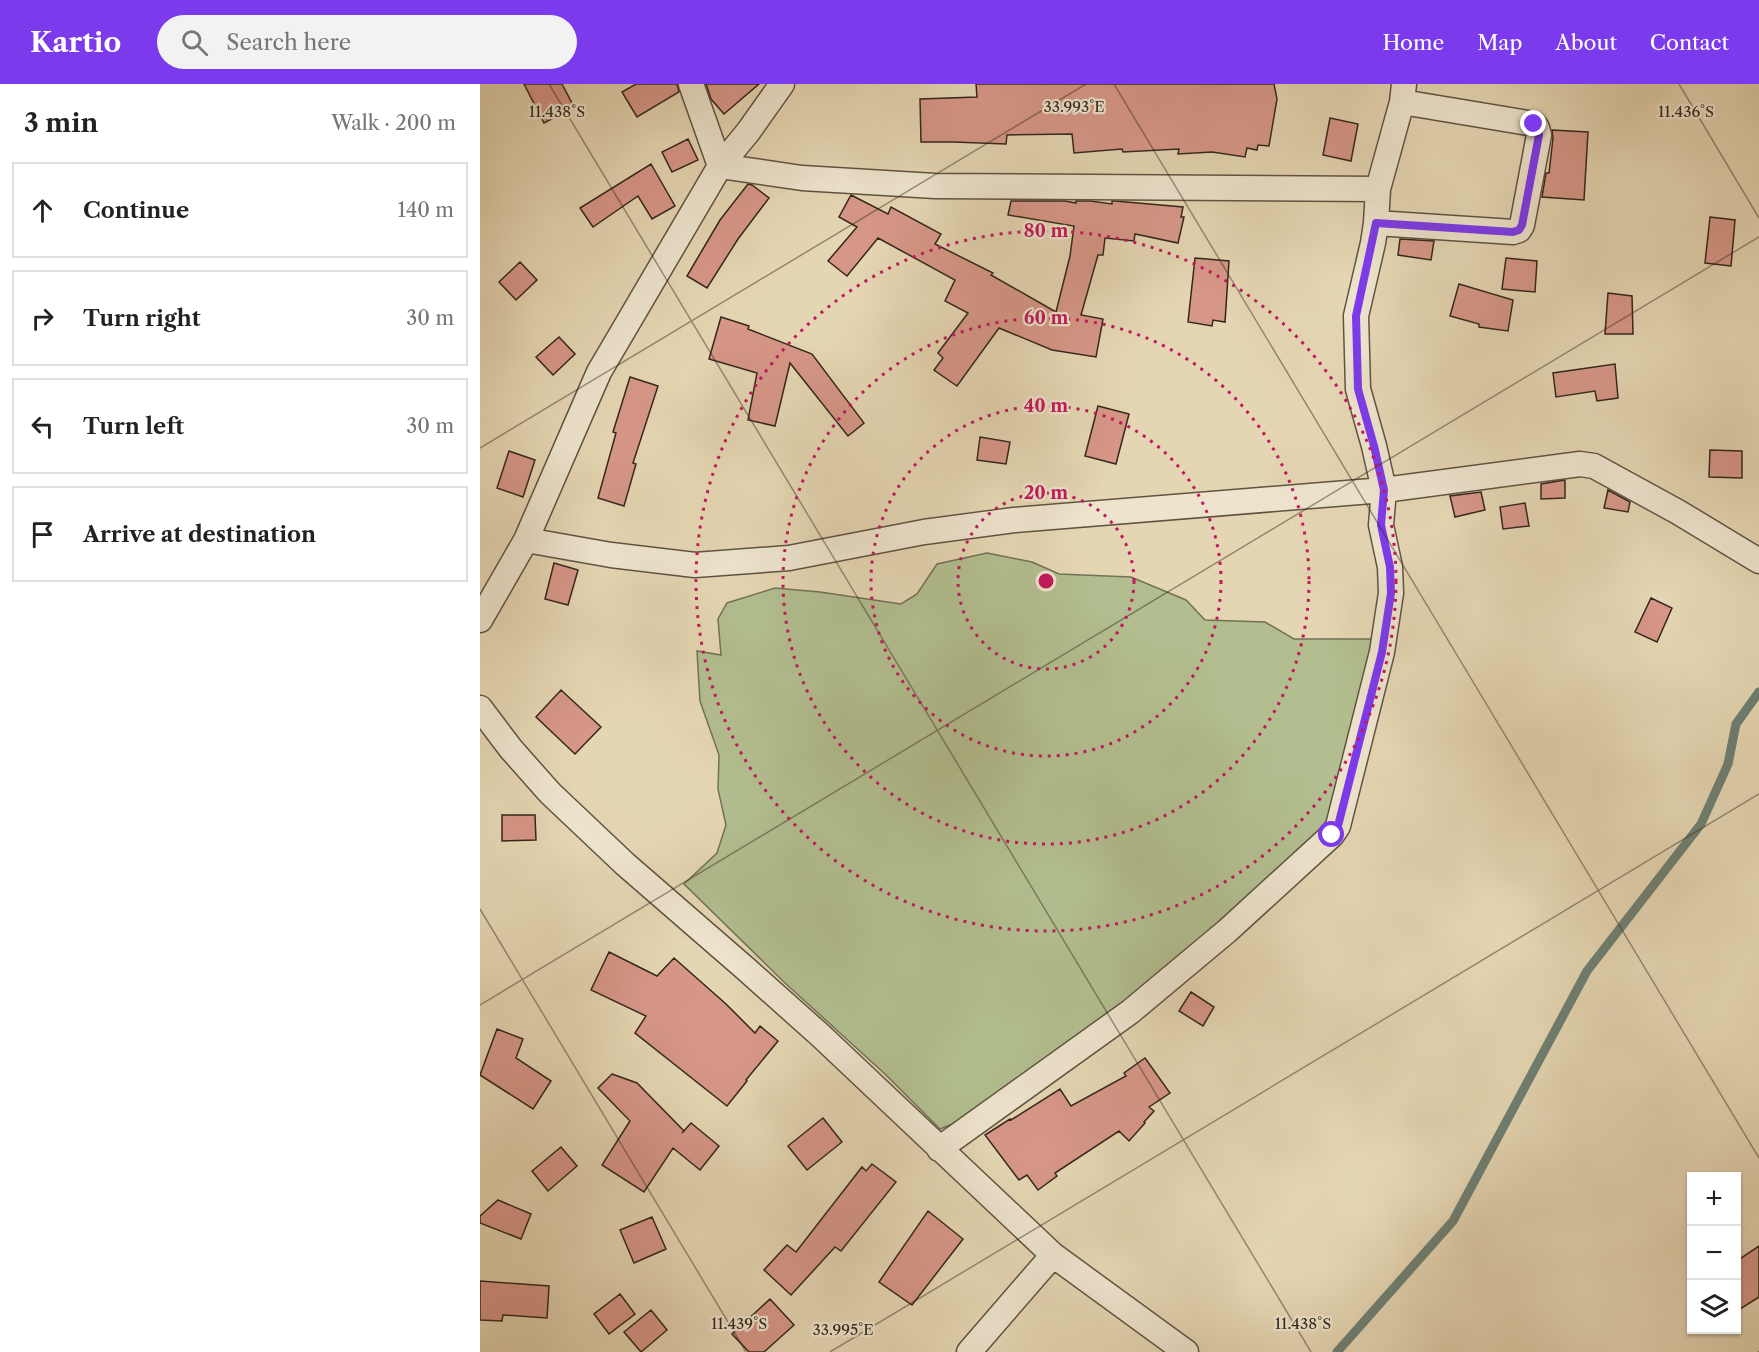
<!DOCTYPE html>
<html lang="en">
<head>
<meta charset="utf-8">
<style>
	:root { --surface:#fff; --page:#f2f2f2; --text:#222; --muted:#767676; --line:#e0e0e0; --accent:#7c3aed }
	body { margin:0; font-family:"Libre Caslon Text",serif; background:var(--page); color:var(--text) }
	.controls { position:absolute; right:18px; bottom:18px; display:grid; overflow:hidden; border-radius:0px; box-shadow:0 2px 4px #0004 }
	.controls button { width:54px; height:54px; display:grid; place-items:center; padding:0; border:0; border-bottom:2px solid var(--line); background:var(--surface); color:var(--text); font:30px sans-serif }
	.stop { position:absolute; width:18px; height:18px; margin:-14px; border:4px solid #7c3aed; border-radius:50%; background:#fff }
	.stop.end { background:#7c3aed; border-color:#fff; box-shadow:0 2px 6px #0008 }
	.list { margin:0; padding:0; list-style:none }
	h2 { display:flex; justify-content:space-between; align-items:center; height:78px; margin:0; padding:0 24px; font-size:26px }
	h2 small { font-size:20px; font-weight:400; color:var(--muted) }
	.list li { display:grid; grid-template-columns:39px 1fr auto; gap:18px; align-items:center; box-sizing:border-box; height:96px; margin:0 12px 12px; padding:0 12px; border:2px solid var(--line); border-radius:0px }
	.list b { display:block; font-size:22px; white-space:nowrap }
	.list em { font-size:20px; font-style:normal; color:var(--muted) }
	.icon { flex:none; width:33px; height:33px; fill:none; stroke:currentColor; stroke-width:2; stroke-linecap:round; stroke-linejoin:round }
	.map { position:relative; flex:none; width:1279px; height:1268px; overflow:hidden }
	header { display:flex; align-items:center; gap:36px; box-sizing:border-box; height:84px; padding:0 30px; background:var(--accent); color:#fff }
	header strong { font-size:28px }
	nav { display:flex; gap:33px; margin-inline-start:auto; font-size:21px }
	.search { width:420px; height:54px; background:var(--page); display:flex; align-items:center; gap:15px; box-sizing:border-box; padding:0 21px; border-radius:33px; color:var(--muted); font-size:22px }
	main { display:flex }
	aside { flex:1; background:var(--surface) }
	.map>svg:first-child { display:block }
</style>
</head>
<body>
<header>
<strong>Kartio</strong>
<div class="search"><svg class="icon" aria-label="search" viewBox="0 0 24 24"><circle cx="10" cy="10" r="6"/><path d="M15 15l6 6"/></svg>Search here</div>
<nav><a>Home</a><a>Map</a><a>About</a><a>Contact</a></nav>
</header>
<main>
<aside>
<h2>3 min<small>Walk · 200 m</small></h2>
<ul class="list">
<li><svg class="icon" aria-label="ahead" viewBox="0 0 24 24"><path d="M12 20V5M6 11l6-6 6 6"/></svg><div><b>Continue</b></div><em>140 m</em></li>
<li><svg class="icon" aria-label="right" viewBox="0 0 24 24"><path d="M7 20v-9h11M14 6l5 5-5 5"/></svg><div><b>Turn right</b></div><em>30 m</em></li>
<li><svg class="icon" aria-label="left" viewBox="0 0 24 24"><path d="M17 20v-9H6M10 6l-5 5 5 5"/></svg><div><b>Turn left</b></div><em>30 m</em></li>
<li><svg class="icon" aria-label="arrive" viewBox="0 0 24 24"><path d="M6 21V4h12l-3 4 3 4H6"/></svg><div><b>Arrive at destination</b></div></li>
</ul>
</aside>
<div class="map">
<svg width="1279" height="1268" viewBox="0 0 1279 1268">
	<rect width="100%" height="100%" fill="#e5d6b3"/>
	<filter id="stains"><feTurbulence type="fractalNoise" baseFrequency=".00333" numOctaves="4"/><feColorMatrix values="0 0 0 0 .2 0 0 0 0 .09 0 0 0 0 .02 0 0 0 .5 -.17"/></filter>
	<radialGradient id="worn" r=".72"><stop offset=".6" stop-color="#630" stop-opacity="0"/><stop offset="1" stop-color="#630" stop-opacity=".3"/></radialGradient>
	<!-- green -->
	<path fill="#b2be8f" stroke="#727256" stroke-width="1.5" d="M507 469 552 478 579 490 651 493 706 516 725 536 785 538 814 555H900L853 736 729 856 493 1032 460 1045 405 990 305 899 204 800 237 769 246 741 238 705 239 671 220 617 217 567 241 571 238 535 247 519 295 504 340 508 421 520 437 510 457 480Z"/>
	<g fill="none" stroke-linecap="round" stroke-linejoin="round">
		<!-- stream -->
		<path stroke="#6e7f73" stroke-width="9" d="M857 1268 973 1137 1107 887 1221 740 1248 680 1256 640 1279 608"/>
	</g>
	<!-- building -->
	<path fill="#d79788" stroke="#33271d" stroke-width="1.5" d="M44 0H82L94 23 64 39Z
		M156 0H197L199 8 157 33 142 8Z
		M226 0H279L244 30 231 15Z
		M496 0H794L797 15 789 62 778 61 777 66 767 64 765 73 732 68 698 70 699 65 643 68 642 65 594 69 592 50 527 51 526 60 473 58H441L440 15 497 13Z
		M850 34 878 40 871 77 843 71Z
		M1072 46 1108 48 1104 116 1062 113 1066 89H1069L1073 54Z
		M208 55 218 76 192 88 182 68Z
		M171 80 195 122 172 135 158 112 113 143 100 124Z
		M268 100 272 101 289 114 258 155 227 204 207 192 240 136Z
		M371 111 408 130 411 123 461 150 455 160 513 189 511 191 576 228 590 172 594 142 528 131 531 117H585L596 119V117H610L632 120V117H635L703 123 701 133H704L698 159 655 150 654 157 625 154 623 171H618L601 231 623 235 616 273 572 266 519 244 477 302 454 286 463 274 458 269 488 229 465 217 475 196 398 154 367 192 348 177 377 143 359 133Z
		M1230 133 1255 136 1251 182 1225 179Z
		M920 155 954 157 951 176 918 171Z
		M715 174 749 177 745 238 733 236 732 242 708 238Z
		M1026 174 1057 177 1055 208 1022 205Z
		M40 178 57 196 36 216 19 198Z
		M979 200 1033 216 1028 247 999 243V240L970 232Z
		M1128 209 1152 212 1153 250H1125Z
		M241 233 269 242 268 245 332 270 384 339 368 352 310 279 295 342 268 336 277 289 229 275Z
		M79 253 95 270 73 291 56 273Z
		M1135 280 1138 314 1117 317 1115 307 1076 313 1073 289Z
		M150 293 178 302 153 379 156 380 144 422 118 414 136 349 133 348Z
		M618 322 649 330 636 380 605 372Z
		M500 353 530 358 526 380 497 376Z
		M1230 366 1262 367V394L1229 393Z
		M29 367 55 376 43 413 17 404Z
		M1085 396V414L1061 415V400Z
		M1128 406 1150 418 1148 428 1124 424Z
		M1001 408 1005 426 975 433 970 412Z
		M1045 419 1049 442 1023 445 1020 423Z
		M74 479 98 486 88 521 65 515Z
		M1171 514 1192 524 1177 558 1155 548Z
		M81 606 121 643 95 670 56 633Z
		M22 731H55L56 756 22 757Z
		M129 868 177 892 194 874 246 920 275 949 280 942 298 957 266 996 267 997 247 1022 155 949 166 932 111 906Z
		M711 908 734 923 723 942 699 927Z
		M17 945 43 955 36 974 71 997 53 1025 0 991Z
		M665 974 690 1009 669 1023 674 1027 664 1038 665 1039 649 1057 639 1047 575 1089 577 1092 558 1106 547 1091 539 1096 505 1051 530 1035 531 1036 580 1005 591 1022 646 992 644 989Z
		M132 990 157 999 204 1047 202 1049 211 1039 239 1062 220 1086 193 1064 164 1108 122 1081 150 1037 118 1004Z
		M343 1034 362 1058 327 1086 308 1062Z
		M81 1063 97 1082 68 1107 52 1087Z
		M392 1080 416 1098 361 1167 355 1163 311 1211 284 1186 307 1161 316 1168 382 1083 386 1087Z
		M18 1116 51 1130 41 1155 0 1139V1132Z
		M448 1127 483 1155 432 1221 399 1198Z
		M172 1133 186 1165 154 1179 140 1146Z
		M1279 1162V1213L1257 1227V1177Z
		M0 1197 69 1202 67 1234 23 1231 22 1237 0 1236Z
		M140 1210 155 1230 129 1250 114 1230Z
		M290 1215 314 1241 284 1268H269L252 1250Z
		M171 1226 187 1246 161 1268 144 1248Z"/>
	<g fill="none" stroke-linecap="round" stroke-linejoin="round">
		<!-- minor casing -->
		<g stroke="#605342" stroke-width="27">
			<path id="minor" d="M211 0 240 82 322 94 455 102 898 105 896 139 893 159 876 232 878 305 894 362 904 406 901 441 910 483 911 509 902 568 858 742 852 751 747 847 650 928 459 1065
				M898 105 922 18 924 0
				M896 139 1033 148 1039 146 1042 141 1059 51 1057 44 1054 40 922 18
				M46 456 131 471 215 481 309 474 444 448 534 436 904 406 1100 380 1114 382 1198 428 1279 477
				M0 536 46 456 119 288 240 82 268 48 302 0
				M0 624 31 665 70 709 145 780 266 885 340 951 573 1171 706 1268
				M489 1268 573 1171"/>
		</g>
		<!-- minor -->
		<use href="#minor" stroke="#eee4ce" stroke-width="24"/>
	</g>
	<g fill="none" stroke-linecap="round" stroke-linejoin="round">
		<!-- route -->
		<path stroke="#7c3aed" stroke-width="8" d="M852 751 858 742 902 568 911 509 910 483 901 441 904 406 894 362 878 305 876 232 896 139 1033 148 1039 146 1042 141 1059 51 1057 44 1054 40"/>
	</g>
	<!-- ticks -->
	<path fill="none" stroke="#33271d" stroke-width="1.5" stroke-opacity="0.45" d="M69 0 831 1268M634 0 1279 1074M1199 0 1279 134M0 364 606 0M0 825 266 1268M0 921 1279 153M350 1268 1279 710M1278 1268 1279 1267"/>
	<!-- distance rings -->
	<g fill="none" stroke="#c2185b" stroke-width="3" stroke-dasharray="3 6">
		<circle cx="566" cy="497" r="88"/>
		<circle cx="566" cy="497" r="175"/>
		<circle cx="566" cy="497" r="263"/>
		<circle cx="566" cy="497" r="350"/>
	</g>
	<g font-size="15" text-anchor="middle" fill="#33271d" stroke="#eee4ce" stroke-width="4.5" stroke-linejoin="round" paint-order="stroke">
		<text x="594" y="28">33.993°E</text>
		<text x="77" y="33">11.438°S</text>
		<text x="1206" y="33">11.436°S</text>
		<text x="259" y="1245">11.439°S</text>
		<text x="823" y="1245">11.438°S</text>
		<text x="363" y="1251">33.995°E</text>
	</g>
	<circle cx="566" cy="497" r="9" fill="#c2185b" stroke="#eee4ce" stroke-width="3"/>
	<g font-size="18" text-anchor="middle" font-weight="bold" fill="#c2185b" stroke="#eee4ce" stroke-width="4.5" stroke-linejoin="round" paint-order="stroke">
		<text x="566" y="153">80 m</text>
		<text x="566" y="240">60 m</text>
		<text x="566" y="328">40 m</text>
		<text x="566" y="415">20 m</text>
	</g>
	<rect width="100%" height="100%" filter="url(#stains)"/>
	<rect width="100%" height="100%" fill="url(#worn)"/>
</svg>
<div class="controls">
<button>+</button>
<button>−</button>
<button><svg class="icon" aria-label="layers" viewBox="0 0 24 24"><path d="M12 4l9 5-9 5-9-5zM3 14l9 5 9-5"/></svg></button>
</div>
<div class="stop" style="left:852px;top:751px"></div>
<div class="stop end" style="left:1054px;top:40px"></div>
</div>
</main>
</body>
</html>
